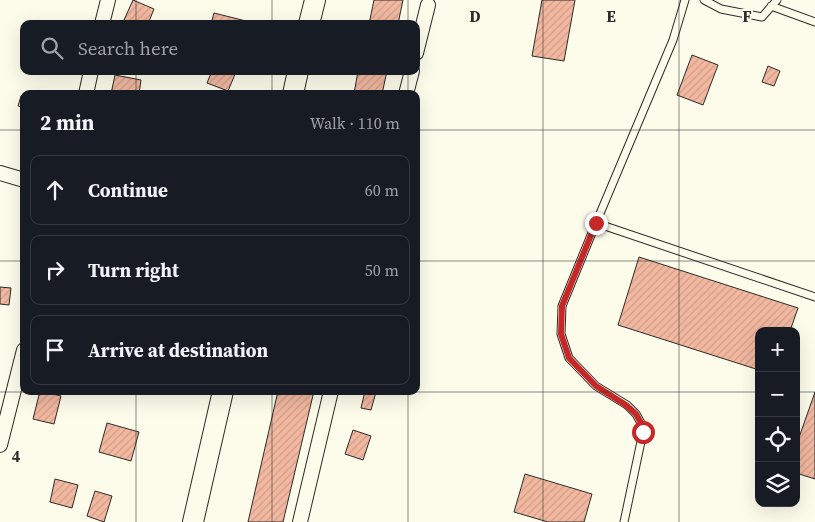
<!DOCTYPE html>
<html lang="en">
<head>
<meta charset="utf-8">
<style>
	:root { --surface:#171b24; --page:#20242c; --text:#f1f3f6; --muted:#9ea1a6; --line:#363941 }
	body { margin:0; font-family:"Source Serif 4",serif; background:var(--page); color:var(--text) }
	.controls { position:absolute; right:15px; bottom:15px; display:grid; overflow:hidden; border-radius:10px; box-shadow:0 5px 20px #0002 }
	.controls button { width:45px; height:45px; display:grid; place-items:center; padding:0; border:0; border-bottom:1px solid var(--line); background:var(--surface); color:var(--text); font:25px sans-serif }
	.stop { position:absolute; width:15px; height:15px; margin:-11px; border:4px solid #c62828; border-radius:50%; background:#fff }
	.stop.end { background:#c62828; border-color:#fff; box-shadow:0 1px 5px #0008 }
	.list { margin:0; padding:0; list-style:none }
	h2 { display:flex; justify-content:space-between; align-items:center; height:65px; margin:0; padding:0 20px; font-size:21px }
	h2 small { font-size:16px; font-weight:400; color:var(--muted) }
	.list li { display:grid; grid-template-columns:32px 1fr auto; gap:15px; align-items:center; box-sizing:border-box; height:70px; margin:0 10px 10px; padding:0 10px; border:1px solid var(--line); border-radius:10px }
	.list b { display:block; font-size:19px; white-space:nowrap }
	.list em { font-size:16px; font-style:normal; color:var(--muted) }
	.icon { flex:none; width:28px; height:28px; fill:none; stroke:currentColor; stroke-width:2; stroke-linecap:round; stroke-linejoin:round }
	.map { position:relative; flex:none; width:815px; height:522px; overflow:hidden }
	.search { position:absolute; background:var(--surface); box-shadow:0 5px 20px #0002; left:20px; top:20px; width:400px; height:55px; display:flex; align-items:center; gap:12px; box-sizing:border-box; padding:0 18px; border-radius:10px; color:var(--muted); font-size:19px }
	.panel { position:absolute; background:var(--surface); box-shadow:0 5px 20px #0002; left:20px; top:90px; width:400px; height:305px; border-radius:10px }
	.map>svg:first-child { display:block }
</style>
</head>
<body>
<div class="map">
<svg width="815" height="522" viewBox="0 0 815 522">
	<defs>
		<pattern id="building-hatch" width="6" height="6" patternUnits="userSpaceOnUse" patternTransform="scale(1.25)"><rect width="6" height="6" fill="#f2b8a0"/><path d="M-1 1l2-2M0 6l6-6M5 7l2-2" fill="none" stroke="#d09e8a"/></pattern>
	</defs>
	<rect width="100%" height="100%" fill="#fdfbea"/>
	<!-- building -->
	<path fill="url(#building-hatch)" stroke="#2b2b2b" d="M133 0 154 9 148 24H133L124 20Z
		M374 0H403L398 24H369Z
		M542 0H575L564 61 532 56Z
		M214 13 246 21 245 24H211Z
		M692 55 718 65 703 105 677 95Z
		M768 66 780 71 774 86 762 82Z
		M212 71 236 72 228 91 207 83Z
		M358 71H387L382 94H354Z
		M115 75 141 80 139 94H111Z
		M21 96H24V108L18 106Z
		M639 257 798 308 790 331H759V370L618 325Z
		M0 287 11 288 9 305 0 304Z
		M40 391 61 396 54 424 33 419Z
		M278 391H314L283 522H248Z
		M365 391 376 392 371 410 361 408Z
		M815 392V479L796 473V446Z
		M107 423 139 432 131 461 99 452Z
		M353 430 371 436 363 460 345 454Z
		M525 474 592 494 584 522H548L514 512Z
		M55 479 78 485 72 508 50 502Z
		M95 491 112 496 104 522 87 516Z"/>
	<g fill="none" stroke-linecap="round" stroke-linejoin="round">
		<!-- service casing -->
		<g stroke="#2b2b2b" stroke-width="9">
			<path id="service" d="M685 0 673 40 596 223 815 297
				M704 0 721 9 762 17 777 0
				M771 6 815 22
				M596 223 562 306 561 334 569 358 596 386 627 405 636 414 641 423 643 432 624 522"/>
		</g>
		<!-- minor casing -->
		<g stroke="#2b2b2b" stroke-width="16">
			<path id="minor" d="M102 24 108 0
				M416 53 428 5
				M86 94 91 71
				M406 94 412 71
				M0 173 24 180
				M0 445 24 350
				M300 522 331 391"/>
		</g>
		<!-- secondary casing -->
		<g stroke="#2b2b2b" stroke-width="22">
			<path id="secondary" d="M309 24 315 0
				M293 94 298 71
				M193 522 223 391"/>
		</g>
		<!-- service -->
		<use href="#service" stroke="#fdfbea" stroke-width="7"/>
		<!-- minor -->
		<use href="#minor" stroke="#fdfbea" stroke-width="14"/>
		<!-- secondary -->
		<use href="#secondary" stroke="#fdfbea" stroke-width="20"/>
	</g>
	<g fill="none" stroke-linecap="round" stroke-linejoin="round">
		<!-- route -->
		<path stroke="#c62828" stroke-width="6" d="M596 223 562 306 561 334 569 358 596 386 626 405 636 414 641 423 643 432"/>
	</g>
	<!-- grid -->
	<path fill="none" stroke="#2b2b2b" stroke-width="1" stroke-opacity="0.55" d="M136 0V24M272 0V24M408 0V24M543 0V522M679 0V522M136 71V94M272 71V94M408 71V94M0 130H24M416 130H815M0 261H24M416 261H815M136 391V522M272 391V522M408 391V522M0 392H759M796 392H815"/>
	<g font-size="16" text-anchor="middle" font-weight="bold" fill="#2b2b2b" stroke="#fdfbea" stroke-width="4" stroke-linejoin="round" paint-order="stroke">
		<text x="475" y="22">D</text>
		<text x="611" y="22">E</text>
		<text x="747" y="22">F</text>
		<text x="16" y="462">4</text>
	</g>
</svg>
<div class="controls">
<button>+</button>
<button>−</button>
<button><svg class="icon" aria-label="locate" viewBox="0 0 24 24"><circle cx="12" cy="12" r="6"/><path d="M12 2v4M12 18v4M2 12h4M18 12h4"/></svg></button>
<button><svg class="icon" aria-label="layers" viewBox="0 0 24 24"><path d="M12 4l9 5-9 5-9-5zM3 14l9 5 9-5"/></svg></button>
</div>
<div class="stop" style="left:643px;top:432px"></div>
<div class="stop end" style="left:596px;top:223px"></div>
<div class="search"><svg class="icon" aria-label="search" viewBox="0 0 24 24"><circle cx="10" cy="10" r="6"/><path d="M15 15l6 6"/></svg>Search here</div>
<section class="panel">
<h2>2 min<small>Walk · 110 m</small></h2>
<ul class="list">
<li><svg class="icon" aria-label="ahead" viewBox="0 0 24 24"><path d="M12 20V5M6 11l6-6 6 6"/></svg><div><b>Continue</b></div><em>60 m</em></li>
<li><svg class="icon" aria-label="right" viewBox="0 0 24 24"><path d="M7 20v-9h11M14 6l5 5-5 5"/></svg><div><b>Turn right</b></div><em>50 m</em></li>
<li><svg class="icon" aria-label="arrive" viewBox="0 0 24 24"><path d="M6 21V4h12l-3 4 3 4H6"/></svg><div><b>Arrive at destination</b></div></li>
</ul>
</section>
</div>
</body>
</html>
